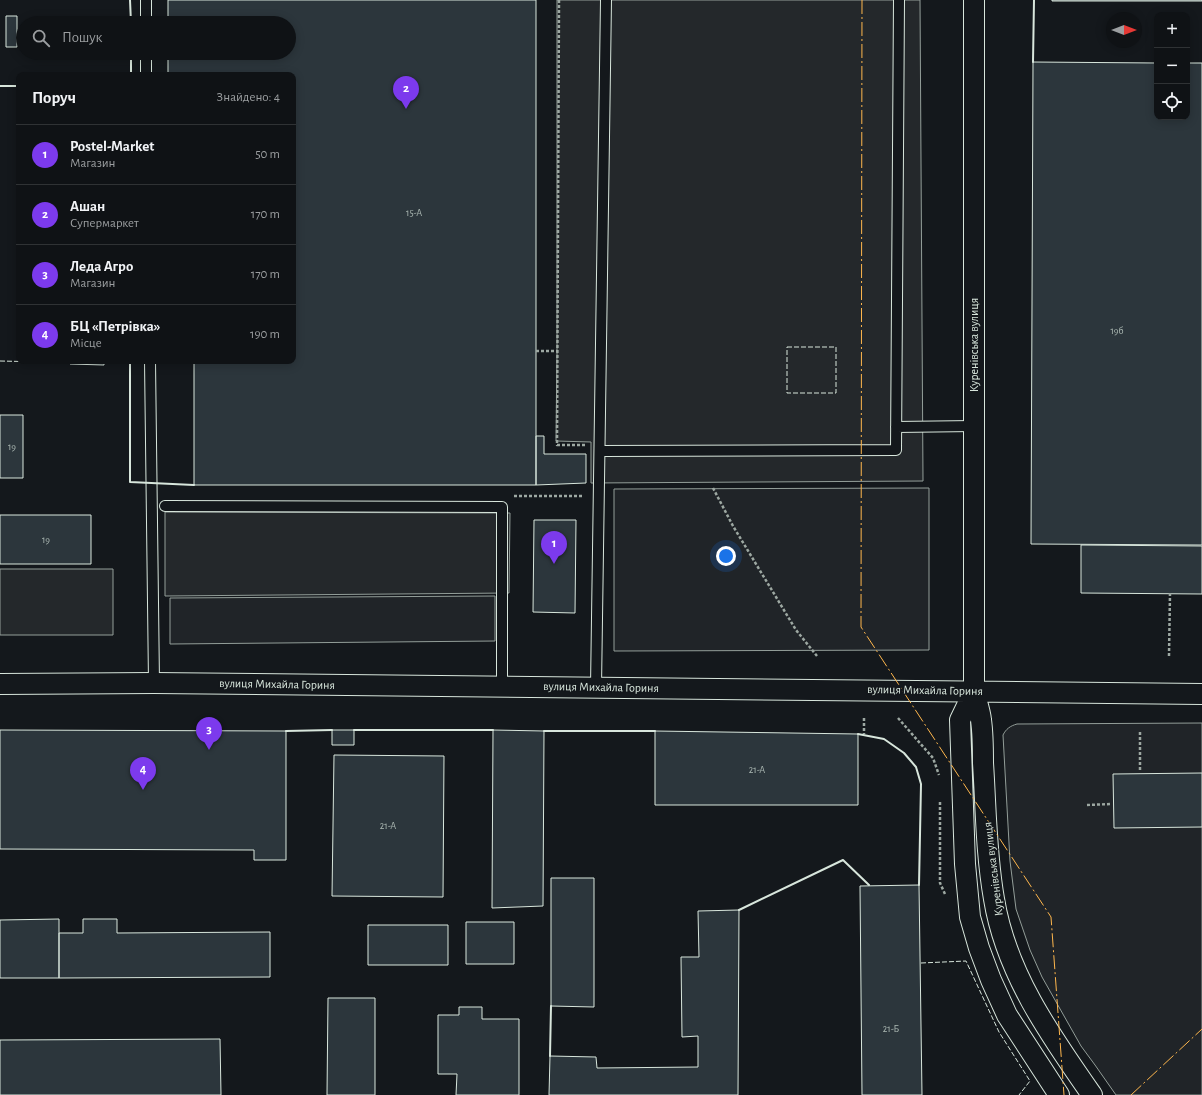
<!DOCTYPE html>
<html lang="uk">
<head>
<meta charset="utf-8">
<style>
	:root { --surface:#0f1215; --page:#181b1e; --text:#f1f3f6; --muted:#9b9ea0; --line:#2f3234; --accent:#7c3aed }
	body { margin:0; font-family:"Alegreya Sans",sans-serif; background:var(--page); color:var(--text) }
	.controls { position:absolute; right:12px; top:12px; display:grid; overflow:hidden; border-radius:8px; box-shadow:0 2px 10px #0003 }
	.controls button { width:36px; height:36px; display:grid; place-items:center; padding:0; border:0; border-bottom:1px solid var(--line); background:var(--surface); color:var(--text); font:20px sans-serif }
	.compass { position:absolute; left:1106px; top:12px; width:36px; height:36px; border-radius:50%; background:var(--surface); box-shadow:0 2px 10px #0003; rotate:90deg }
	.you { position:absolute; left:726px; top:556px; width:14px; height:14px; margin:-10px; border:3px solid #fff; border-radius:50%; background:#1a73e8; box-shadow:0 0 0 6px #1a73e833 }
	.badge { display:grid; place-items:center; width:26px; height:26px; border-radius:50%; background:var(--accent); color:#fff; font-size:13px; font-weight:700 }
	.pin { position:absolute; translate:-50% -33px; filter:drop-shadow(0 1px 2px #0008) }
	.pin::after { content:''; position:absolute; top:21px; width:14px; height:12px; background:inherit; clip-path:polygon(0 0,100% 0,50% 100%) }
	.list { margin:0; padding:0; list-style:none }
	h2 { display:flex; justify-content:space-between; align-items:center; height:52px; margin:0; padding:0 16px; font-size:17px }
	h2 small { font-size:13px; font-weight:400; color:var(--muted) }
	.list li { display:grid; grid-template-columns:26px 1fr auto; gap:12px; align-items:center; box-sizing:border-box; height:60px; padding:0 16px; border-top:1px solid var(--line) }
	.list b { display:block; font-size:15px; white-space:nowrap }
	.list p { margin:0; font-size:13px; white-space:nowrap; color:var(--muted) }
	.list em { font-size:13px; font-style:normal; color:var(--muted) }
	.icon { flex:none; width:22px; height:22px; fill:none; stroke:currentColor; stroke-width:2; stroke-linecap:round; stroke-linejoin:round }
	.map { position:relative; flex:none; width:1202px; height:1095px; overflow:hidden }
	.search { position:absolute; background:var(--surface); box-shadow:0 2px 10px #0003; left:16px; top:16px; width:280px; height:44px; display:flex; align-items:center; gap:10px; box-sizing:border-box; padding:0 14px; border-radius:22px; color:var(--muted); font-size:15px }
	.panel { position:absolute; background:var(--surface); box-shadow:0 2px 10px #0003; left:16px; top:72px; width:280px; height:292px; border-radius:8px }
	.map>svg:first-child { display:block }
</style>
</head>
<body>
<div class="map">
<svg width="1202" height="1095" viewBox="0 0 1202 1095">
	<rect width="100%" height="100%" fill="#14181c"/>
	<!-- green -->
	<path fill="#202428" stroke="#939e99" d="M929 488V650L614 651V489Z
		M495 596V641L170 644V598Z
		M1202 723V1095H1116L1095 1065 1081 1046 1042 977 1030 950 1016 909 1010 861 1003 735C1006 729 1010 726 1017 724Z"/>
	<!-- parking -->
	<path fill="#24282b" stroke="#939e99" d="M557 0H920L923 481 591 483V442L556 441 557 351Z
		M165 512 510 513 509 593 165 596Z
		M0 569H113V635H0Z"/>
	<!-- building -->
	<path fill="#2c363c" stroke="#d8e6dc" d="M168 0H536V485H194V361H293V75H168V53H289V23H168Z
		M1052 0H1202V1H1052Z
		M6 16H17V47H6Z
		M1033 62 1157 63V117H1187V63H1202V545L1031 544Z
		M70 361H104V365L70 364Z
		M0 415H23V478H0Z
		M536 436H544V454H586V483L536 485Z
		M0 515H91V564H0Z
		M534 520H576L575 613 533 612Z
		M1081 545 1202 546V594L1081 593Z
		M0 730 286 731V860H254V850L0 849Z
		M332 730H354V745H332Z
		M493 730 544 731 543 906 492 908Z
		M655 731 858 734V805H655Z
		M334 755 444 756 443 897 332 896Z
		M1202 773V827L1114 828 1113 774Z
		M551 878H594V1007L551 1006Z
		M919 885 922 1095H862L860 886Z
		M739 910 738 1095H549L550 1056 596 1057 597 1068 698 1067V1036L682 1037 681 957H699L698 911Z
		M59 919V978H0V920Z
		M83 919H117V933L270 932V977L59 978V933H83Z
		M466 922H514V964H466Z
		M368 925H448V965H368Z
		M328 998H375V1095H327Z
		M459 1007H482V1019H519V1095H456L457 1074H438V1015H459Z
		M220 1039 221 1095H0V1040Z"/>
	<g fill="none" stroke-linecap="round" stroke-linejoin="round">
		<!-- service casing -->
		<g stroke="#d8e6dc" stroke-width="12">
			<path id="service" d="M146 0V23
				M146 53V75
				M150 361 154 683
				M896 427 974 426
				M600 451 896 450 899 0
				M165 506 502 507V686
				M596 687 606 0"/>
		</g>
		<!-- minor casing -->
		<g stroke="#d8e6dc" stroke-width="22">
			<path id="minor" d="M974 0V691C976 700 980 710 981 720 983 734 983 749 983 763 986 808 986 854 994 899 1006 973 1050 1035 1092 1095
				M0 684 154 683 1202 694
				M974 691 960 720 965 864 970 917 979 948 991 980 1007 1015 1059 1095"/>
		</g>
		<!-- path -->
		<path stroke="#9da8a2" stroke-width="2.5" stroke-dasharray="3 2" stroke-linecap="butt" d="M559 0 557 445H585
			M536 351H557
			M713 488 733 526 796 630 817 656
			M514 496H583
			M1169 656 1170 593
			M864 718V734
			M898 718 933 758 939 775
			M1140 770V732
			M940 802V883L945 894
			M1087 805 1111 804"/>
		<!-- service -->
		<use href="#service" stroke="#14181c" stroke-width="10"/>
		<!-- minor -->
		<use href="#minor" stroke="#14181c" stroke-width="20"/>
		<!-- fence -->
		<path stroke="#d8e6dc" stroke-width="1" stroke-dasharray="5 2" stroke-linecap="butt" d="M787 347H836V393H787Z
			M0 361 44 362V361
			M921 963 966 961 999 1032 1030 1081 1019 1095"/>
		<!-- wall -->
		<path stroke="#d8e6dc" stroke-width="2" d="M130 0 131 23
			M131 53V75
			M1033 62 1034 0
			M0 86H19
			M130 361V482L194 485
			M354 730H493
			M286 731 332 730
			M544 731H655
			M858 734 884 739 904 753 916 767 921 784 919 885
			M739 910 843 860 869 885
			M550 1056 551 1006"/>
		<!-- power -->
		<path stroke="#ffb74d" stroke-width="1" stroke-dasharray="14 3 2 3" stroke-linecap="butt" d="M862 0 861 627 1051 917 1064 1095
			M1131 1095 1202 1029"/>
	</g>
	<g text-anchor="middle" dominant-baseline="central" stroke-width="3" stroke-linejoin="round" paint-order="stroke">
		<!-- number labels -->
		<g font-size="10" fill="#adbab4">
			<text x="414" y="213">15-А</text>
			<text x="1117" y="331">19б</text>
			<text x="12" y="447">19</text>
			<text x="46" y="540">19</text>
			<text x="757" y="770">21-А</text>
			<text x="388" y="826">21-А</text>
			<text x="891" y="1029">21-Б</text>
		</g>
		<!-- street labels -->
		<g font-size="12" fill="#d8e6dc" stroke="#14181c">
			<text transform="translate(974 345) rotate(-90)">Куренівська вулиця</text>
			<text transform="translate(277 684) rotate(1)">вулиця Михайла Гориня</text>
			<text transform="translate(601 687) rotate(1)">вулиця Михайла Гориня</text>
			<text transform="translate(925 690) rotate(1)">вулиця Михайла Гориня</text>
			<text transform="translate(993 869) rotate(-97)">Куренівська вулиця</text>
		</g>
	</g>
</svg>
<div class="controls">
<button>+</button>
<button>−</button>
<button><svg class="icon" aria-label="locate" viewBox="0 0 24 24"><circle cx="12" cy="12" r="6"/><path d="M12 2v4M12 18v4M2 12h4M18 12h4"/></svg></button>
</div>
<svg class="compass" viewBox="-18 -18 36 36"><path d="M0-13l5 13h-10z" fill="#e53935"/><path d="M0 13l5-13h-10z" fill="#9b9ea0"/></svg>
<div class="you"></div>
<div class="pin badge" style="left:554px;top:564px">1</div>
<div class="pin badge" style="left:406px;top:109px">2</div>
<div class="pin badge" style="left:209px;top:750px">3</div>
<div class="pin badge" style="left:143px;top:790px">4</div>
<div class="search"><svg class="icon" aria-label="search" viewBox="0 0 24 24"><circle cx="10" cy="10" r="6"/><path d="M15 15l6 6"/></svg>Пошук</div>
<section class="panel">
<h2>Поруч<small>Знайдено: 4</small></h2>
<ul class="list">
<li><span class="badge">1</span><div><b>Postel-Market</b><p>Магазин</p></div><em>50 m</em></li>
<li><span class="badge">2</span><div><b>Ашан</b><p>Супермаркет</p></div><em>170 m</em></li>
<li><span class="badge">3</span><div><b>Леда Агро</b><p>Магазин</p></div><em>170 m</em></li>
<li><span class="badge">4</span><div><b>БЦ «Петрівка»</b><p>Місце</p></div><em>190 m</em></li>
</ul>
</section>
</div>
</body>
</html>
